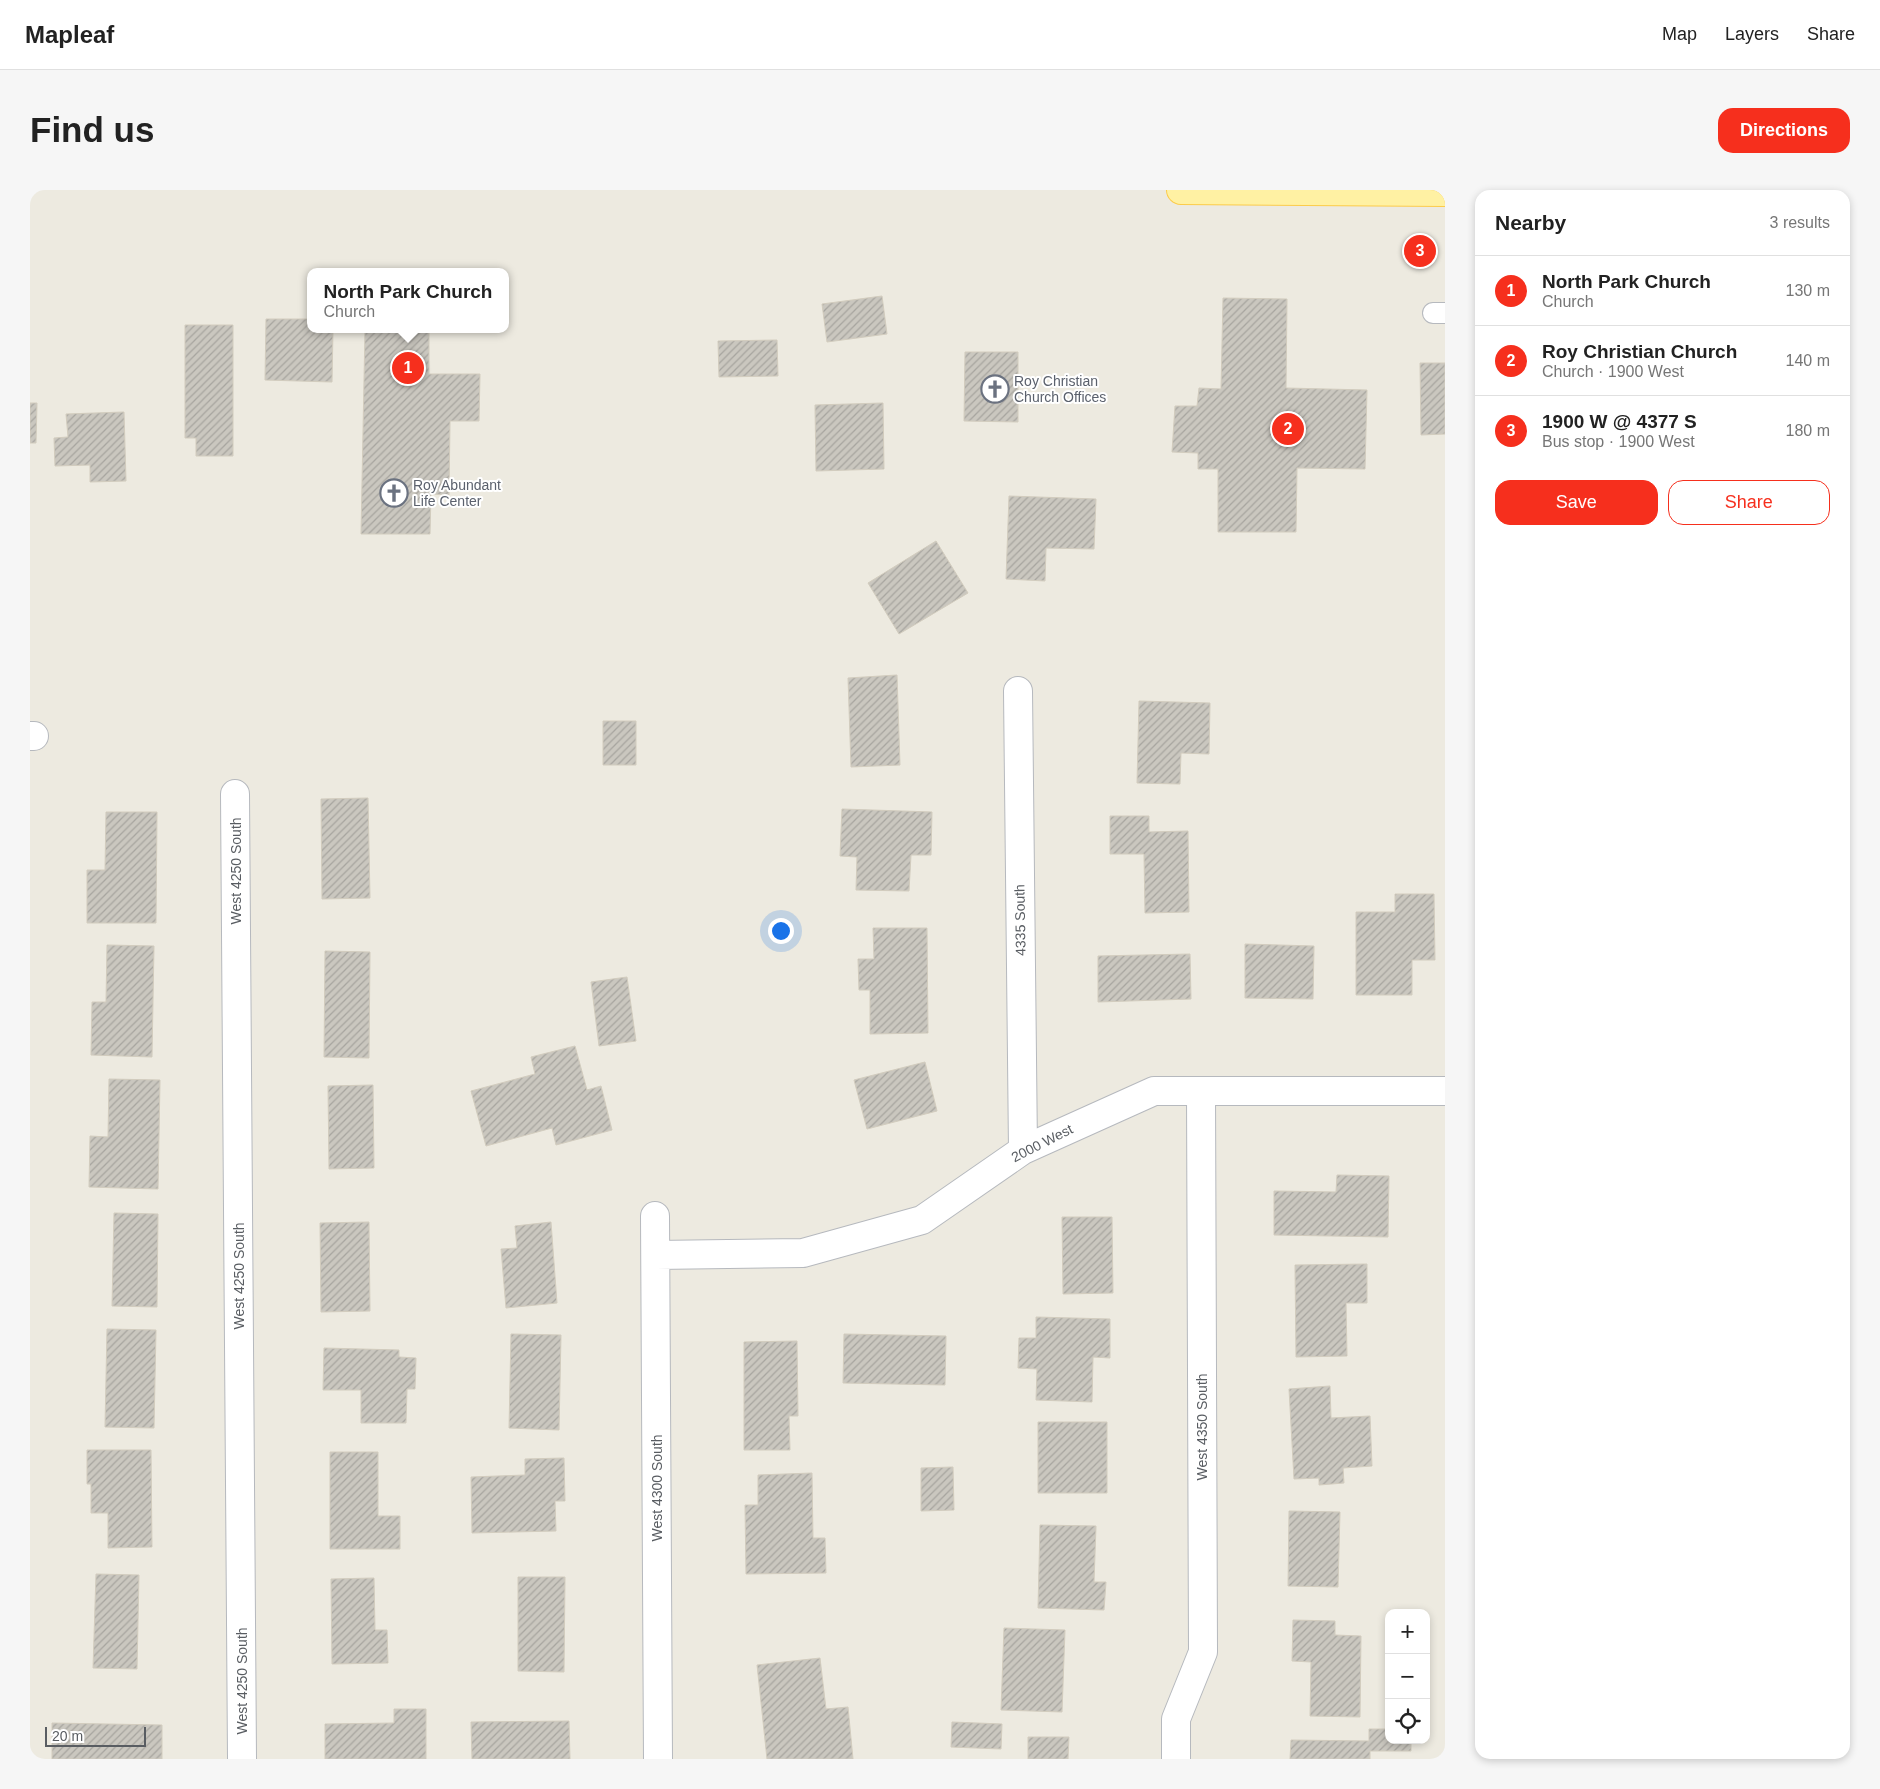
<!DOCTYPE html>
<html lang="en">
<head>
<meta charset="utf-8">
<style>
	:root { --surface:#fff; --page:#f6f6f6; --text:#222; --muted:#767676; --line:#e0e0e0; --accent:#f62f1d }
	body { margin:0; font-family:Arial,sans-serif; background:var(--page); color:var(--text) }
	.controls { position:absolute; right:15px; bottom:15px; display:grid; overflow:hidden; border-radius:10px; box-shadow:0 2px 8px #0003 }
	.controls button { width:45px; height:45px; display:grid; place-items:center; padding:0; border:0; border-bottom:1px solid var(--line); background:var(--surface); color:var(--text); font:25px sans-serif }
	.scale { position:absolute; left:15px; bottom:12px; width:101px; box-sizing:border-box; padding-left:5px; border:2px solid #595d62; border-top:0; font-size:14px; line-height:18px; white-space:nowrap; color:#595d62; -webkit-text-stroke:4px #fff; paint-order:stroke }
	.you { position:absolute; left:750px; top:740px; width:18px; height:18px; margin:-12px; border:4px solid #fff; border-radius:50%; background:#1a73e8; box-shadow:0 0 0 8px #1a73e833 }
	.badge { display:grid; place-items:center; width:32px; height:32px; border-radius:50%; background:var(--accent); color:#fff; font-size:16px; font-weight:700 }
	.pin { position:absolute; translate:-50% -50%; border:2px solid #fff; box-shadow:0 1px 5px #0006 }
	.popup { position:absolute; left:277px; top:78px; width:202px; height:65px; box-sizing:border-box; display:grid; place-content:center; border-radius:10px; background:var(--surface); filter:drop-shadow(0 1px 4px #0005); font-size:16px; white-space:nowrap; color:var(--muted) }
	.popup b { font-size:19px; color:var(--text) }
	.popup::after { content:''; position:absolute; left:50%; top:100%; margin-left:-10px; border:10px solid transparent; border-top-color:var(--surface) }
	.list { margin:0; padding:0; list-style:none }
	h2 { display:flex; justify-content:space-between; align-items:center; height:65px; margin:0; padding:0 20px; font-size:21px }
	h2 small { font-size:16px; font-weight:400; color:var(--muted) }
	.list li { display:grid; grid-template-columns:32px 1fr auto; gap:15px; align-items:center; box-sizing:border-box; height:70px; padding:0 20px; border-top:1px solid var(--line) }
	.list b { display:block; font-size:19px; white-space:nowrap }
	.list p { margin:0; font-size:16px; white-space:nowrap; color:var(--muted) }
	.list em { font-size:16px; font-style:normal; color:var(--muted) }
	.actions { display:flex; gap:10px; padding:15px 20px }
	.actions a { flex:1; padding:11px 0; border:1px solid var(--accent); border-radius:15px; text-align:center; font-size:18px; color:var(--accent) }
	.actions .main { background:var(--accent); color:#fff }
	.icon { flex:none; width:28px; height:28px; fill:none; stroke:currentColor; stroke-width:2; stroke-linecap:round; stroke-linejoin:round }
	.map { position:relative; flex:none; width:1415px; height:1569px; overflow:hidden; border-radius:15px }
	header { display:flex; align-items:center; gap:30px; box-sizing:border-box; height:70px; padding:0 25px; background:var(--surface); border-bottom:1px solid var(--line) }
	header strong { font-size:24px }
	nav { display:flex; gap:28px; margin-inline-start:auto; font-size:18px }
	.intro { display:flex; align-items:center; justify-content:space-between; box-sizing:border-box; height:120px; padding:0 30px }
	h1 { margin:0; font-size:35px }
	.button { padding:12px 22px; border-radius:15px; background:var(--accent); color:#fff; font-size:18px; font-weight:700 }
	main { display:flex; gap:30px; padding:0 30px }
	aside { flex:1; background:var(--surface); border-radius:15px; box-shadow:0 2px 8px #0003 }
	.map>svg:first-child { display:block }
</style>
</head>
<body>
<header>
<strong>Mapleaf</strong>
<nav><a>Map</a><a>Layers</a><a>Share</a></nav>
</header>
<div class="intro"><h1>Find us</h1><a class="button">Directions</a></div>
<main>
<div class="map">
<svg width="1415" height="1569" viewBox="0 0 1415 1569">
	<defs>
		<pattern id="building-hatch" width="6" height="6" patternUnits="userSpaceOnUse" patternTransform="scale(1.25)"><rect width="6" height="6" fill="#cac7bf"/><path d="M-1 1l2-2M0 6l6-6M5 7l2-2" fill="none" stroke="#a7a59f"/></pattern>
	</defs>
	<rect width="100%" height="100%" fill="#edeae0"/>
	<!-- building -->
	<path fill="url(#building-hatch)" stroke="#d2ccbe" d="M852 106 857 144 797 152 792 114Z
		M1193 108 1257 109 1256 198 1337 200 1335 279 1267 278 1266 342H1188V279H1168V263L1142 262 1145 216H1167L1169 198 1191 199Z
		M236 129H280V139H303L302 192 235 190Z
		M155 135H203V266H166V248H155Z
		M335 139H399V184H450L449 231H420L419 305 401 304 400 344H331Z
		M747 150 748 186 689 187 688 151Z
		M935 162H988V232L934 231Z
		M1390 173H1415V244L1391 245Z
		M0 213H7L6 253H0Z
		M853 213 854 279 786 281 785 215Z
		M94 222 96 291 60 292V275L25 276 24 248 38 247 36 224Z
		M979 306 1066 309 1064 359 1016 358 1015 391 976 389Z
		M906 351 938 403 869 444 838 393Z
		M867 485 870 575 821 577 818 488Z
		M1109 511 1180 513 1179 564 1151 563 1150 594 1107 593Z
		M573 531H606V575H573Z
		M338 608 340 708 292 709 291 609Z
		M812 619 902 622 901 665H881L879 701 826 700 827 667 810 666Z
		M76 622H127L126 733H57V680H75Z
		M1080 626H1119V642L1158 641 1159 722 1115 723 1114 664H1080Z
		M1365 704H1404L1405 770H1382V805H1326V722H1365Z
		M843 738H897L898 843 840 844V800H829L828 769H844Z
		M1215 754 1284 756 1283 809 1215 808Z
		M77 755 124 756 122 867 61 865 62 812H76Z
		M295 761 340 762 339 868 294 867Z
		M1160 764 1161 809 1068 812V766Z
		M597 787 606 851 569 856 561 792Z
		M545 856 557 900 571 896 582 940 526 955 522 938 456 956 441 901 505 884 501 867Z
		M895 872 907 921 837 939 824 890Z
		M79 889 130 890 128 999 59 997 60 946 78 947Z
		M343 895 344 978 299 979 298 896Z
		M1307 985 1359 986 1358 1047 1244 1045V1001L1306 1002Z
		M84 1023 128 1024 127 1117 82 1116Z
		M1032 1027H1082L1083 1103 1033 1104Z
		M339 1032 340 1121 291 1122 290 1033Z
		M521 1032 527 1113 476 1118 471 1059 487 1058 485 1036Z
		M1337 1074V1113H1316L1317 1166 1266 1167 1265 1075Z
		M1006 1127 1080 1129V1168L1063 1167 1062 1212 1006 1210 1007 1179 988 1178 989 1148H1006Z
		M77 1139 126 1140 124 1238 75 1237Z
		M481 1144 531 1145 529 1240 479 1238Z
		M814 1144 916 1146 915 1195 813 1193Z
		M767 1151 768 1226H759L760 1260H714V1152Z
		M294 1158 369 1160V1167L386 1168 385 1199H377L376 1233H331V1200H293Z
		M1300 1196 1301 1228 1340 1226 1342 1276 1313 1278 1314 1293 1289 1295V1288L1264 1289 1259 1199Z
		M1008 1232H1077V1303H1008Z
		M57 1260H121L122 1357 78 1358V1323H61V1294H57Z
		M300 1262H348V1326H370V1359H300Z
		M534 1268 535 1311H525L526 1341 442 1343 441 1287 495 1285V1269Z
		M923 1277 924 1320 891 1321V1278Z
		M782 1283 783 1348H795L796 1383 716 1384 715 1315H728V1285Z
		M1259 1321 1310 1322 1308 1397 1258 1396Z
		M1010 1335 1066 1336 1064 1392H1076L1074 1420 1008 1418Z
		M66 1384 109 1385 107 1479 63 1478Z
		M488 1387H535L534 1482 488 1481Z
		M344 1388 345 1440H357L358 1473 302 1474 301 1389Z
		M1263 1430 1305 1431V1445L1331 1446 1330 1527 1280 1526 1281 1472 1262 1471Z
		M974 1438 1035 1440 1032 1522 971 1520Z
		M790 1468 796 1519 818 1517 823 1569H737L727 1475Z
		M364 1519H396V1569H295V1534L364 1533Z
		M539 1531 540 1569H442L441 1532Z
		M922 1532 972 1534 971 1559 921 1557Z
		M22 1533 132 1535V1569H22Z
		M1339 1539H1359V1550H1381V1561H1340V1569H1260L1261 1550 1339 1551Z
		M998 1547H1039L1038 1569H998Z"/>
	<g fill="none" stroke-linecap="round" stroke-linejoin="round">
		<!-- lane casing -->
		<g stroke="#b6b9be" stroke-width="22">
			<path id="lane" d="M1403 123H1415"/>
		</g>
		<!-- street casing -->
		<g stroke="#b6b9be" stroke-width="30">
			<path id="street" d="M988 501 993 960
				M0 546H4
				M205 604 212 1569
				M625 1026 628 1569
				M626 1065 773 1063 892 1030 993 960 1124 901H1415
				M1146 1569V1529L1173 1462 1171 901"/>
		</g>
		<!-- primary casing -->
		<g stroke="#fccc4a" stroke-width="30">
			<path id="primary" d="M1151 0 1415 2"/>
		</g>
		<!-- lane -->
		<use href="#lane" stroke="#fff" stroke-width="20"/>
		<!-- street -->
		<use href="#street" stroke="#fff" stroke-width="28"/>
		<!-- primary -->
		<use href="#primary" stroke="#fff1a3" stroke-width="28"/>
	</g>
	<!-- icons -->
	<defs>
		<g id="church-ring" transform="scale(1.4375)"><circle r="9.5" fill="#fff" stroke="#6b7280" stroke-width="1.5"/><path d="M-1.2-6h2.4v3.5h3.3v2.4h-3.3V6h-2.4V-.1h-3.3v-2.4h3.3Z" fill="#6b7280"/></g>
	</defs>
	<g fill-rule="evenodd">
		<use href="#church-ring" x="965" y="199"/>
		<use href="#church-ring" x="364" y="303"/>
	</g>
	<g text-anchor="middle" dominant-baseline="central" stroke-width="4" stroke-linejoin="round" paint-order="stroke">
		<!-- worship labels -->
		<g font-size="14" fill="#5b616d" stroke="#fff" text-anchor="start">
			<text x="984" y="191">Roy Christian<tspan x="984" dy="16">Church Offices</tspan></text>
			<text x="383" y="295">Roy Abundant<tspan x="383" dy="16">Life Center</tspan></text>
		</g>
		<!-- street labels -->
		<g font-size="14" fill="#595d62" stroke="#fff">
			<text transform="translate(206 681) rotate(-90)">West 4250 South</text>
			<text transform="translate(990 730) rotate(-91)">4335 South</text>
			<text transform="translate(1012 953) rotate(-27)">2000 West</text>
			<text transform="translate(209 1086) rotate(-90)">West 4250 South</text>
			<text transform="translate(1172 1237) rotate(-90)">West 4350 South</text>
			<text transform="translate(627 1298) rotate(-90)">West 4300 South</text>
			<text transform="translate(212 1491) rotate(-90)">West 4250 South</text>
		</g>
	</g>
</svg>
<div class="controls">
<button>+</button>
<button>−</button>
<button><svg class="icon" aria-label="locate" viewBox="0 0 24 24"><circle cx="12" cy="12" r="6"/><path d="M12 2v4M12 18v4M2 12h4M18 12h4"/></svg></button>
</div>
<div class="scale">20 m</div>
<div class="you"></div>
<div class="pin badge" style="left:378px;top:178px">1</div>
<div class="popup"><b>North Park Church</b>Church</div>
<div class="pin badge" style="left:1258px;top:239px">2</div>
<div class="pin badge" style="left:1390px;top:61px">3</div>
</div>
<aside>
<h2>Nearby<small>3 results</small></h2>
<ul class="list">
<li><span class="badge">1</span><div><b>North Park Church</b><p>Church</p></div><em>130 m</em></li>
<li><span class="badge">2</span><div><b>Roy Christian Church</b><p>Church · 1900 West</p></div><em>140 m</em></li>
<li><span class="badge">3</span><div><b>1900 W @ 4377 S</b><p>Bus stop · 1900 West</p></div><em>180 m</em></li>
</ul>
<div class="actions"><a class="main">Save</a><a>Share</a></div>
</aside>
</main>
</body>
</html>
